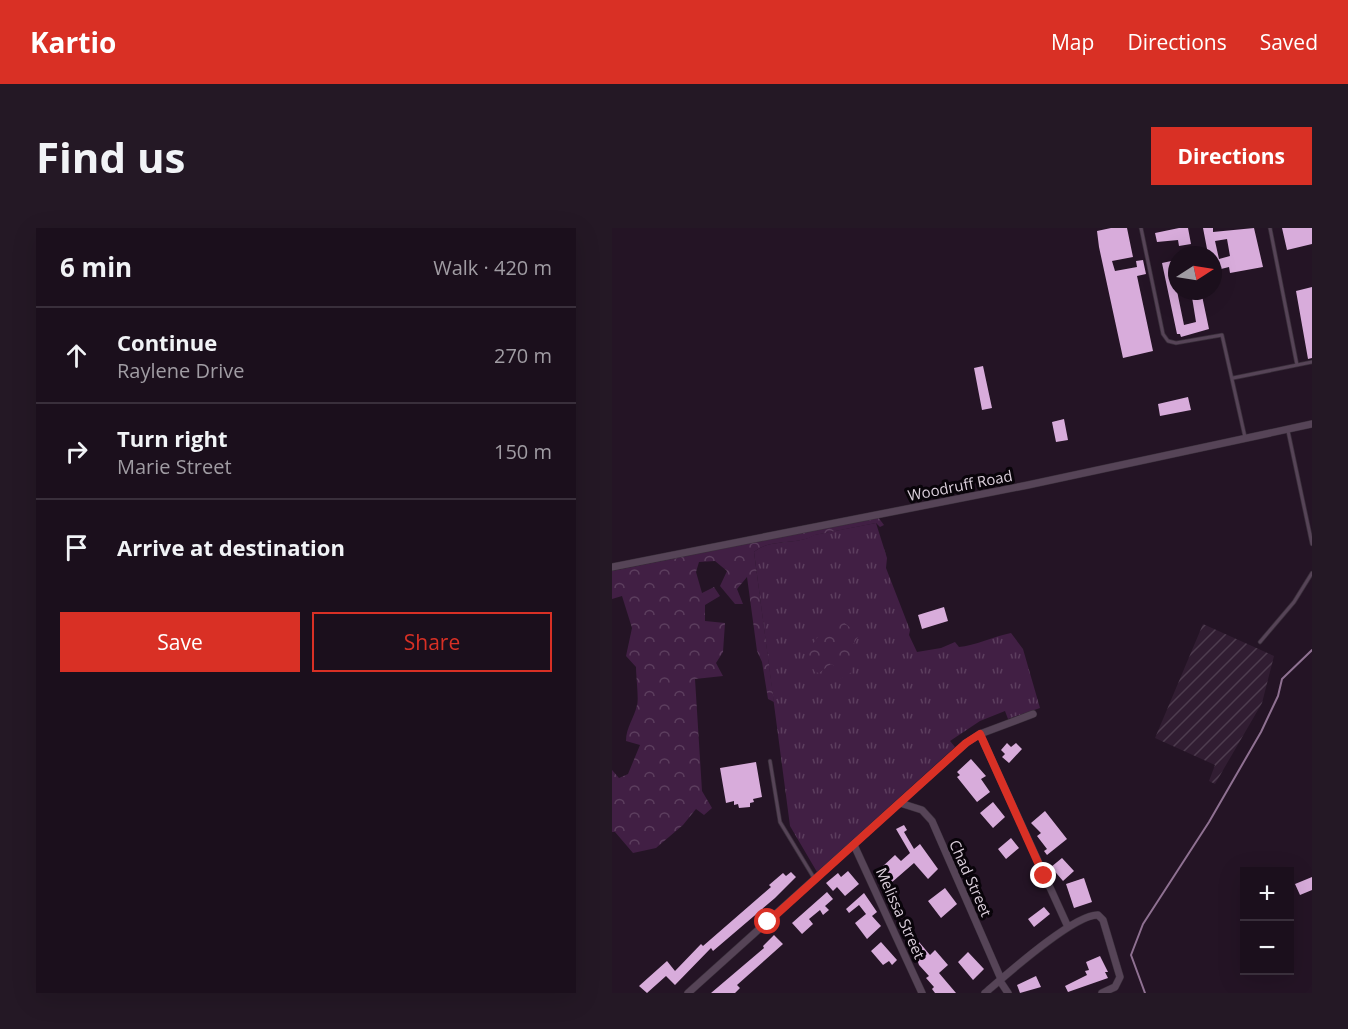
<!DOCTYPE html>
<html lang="en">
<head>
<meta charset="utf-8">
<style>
	:root { --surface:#1b0f1c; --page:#241825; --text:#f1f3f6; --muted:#a09ca3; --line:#392f3b; --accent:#d93025 }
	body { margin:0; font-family:"Open Sans",sans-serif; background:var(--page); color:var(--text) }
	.controls { position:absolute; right:18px; bottom:18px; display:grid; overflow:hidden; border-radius:0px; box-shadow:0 6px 24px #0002 }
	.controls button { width:54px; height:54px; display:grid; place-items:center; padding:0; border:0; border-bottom:2px solid var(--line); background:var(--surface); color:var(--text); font:30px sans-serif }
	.compass { position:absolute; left:556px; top:18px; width:54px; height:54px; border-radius:50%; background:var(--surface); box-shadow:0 6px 24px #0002; rotate:78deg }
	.stop { position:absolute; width:18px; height:18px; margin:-14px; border:4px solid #d93025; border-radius:50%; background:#fff }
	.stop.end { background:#d93025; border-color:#fff; box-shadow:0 2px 6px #0008 }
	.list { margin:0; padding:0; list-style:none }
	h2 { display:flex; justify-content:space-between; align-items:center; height:78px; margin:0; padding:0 24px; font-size:26px }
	h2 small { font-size:20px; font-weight:400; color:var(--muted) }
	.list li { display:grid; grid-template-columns:39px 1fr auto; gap:18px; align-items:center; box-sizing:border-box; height:96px; padding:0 24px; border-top:2px solid var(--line) }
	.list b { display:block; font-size:22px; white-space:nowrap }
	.list p { margin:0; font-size:20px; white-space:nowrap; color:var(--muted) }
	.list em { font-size:20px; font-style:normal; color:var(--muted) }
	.actions { display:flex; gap:12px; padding:18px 24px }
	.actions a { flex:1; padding:14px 0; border:2px solid var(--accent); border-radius:0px; text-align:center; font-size:21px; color:var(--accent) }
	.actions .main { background:var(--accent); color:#fff }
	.icon { flex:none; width:33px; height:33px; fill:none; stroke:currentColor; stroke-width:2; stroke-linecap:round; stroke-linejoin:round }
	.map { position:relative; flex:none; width:700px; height:765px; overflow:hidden; border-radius:0px }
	header { display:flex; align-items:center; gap:36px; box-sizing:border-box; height:84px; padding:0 30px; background:var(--accent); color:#fff }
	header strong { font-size:28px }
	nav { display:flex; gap:33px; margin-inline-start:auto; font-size:21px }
	.intro { display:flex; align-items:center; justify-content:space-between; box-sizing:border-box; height:144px; padding:0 36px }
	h1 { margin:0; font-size:42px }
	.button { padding:15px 27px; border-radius:0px; background:var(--accent); color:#fff; font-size:21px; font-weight:700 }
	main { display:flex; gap:36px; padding:0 36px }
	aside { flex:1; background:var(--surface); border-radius:0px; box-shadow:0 6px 24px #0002 }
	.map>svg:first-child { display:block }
</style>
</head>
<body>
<header>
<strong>Kartio</strong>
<nav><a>Map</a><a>Directions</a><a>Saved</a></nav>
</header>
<div class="intro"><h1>Find us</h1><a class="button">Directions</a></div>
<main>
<aside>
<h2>6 min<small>Walk · 420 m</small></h2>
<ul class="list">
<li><svg class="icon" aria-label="ahead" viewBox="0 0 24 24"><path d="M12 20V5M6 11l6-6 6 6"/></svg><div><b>Continue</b><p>Raylene Drive</p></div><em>270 m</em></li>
<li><svg class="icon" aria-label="right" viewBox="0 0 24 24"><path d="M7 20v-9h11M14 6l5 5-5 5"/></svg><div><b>Turn right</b><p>Marie Street</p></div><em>150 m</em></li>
<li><svg class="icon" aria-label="arrive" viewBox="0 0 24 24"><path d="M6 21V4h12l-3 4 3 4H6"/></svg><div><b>Arrive at destination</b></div></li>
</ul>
<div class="actions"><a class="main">Save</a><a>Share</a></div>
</aside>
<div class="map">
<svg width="700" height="765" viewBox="0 0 700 765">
	<defs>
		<pattern id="industrial-furrows" width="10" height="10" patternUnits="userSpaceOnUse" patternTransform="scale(1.5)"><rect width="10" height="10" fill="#311d32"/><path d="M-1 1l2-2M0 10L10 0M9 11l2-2" fill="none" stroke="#4e3d4f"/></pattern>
		<pattern id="grass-tufts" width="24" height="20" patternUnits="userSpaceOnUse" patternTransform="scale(1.5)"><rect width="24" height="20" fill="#411f44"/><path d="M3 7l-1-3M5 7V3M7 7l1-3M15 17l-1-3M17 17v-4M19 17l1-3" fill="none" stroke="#5c3e5e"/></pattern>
		<pattern id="forest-crowns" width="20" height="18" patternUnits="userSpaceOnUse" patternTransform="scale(1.5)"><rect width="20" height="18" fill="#411f44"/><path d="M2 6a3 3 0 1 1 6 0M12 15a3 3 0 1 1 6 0" fill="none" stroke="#5c3e5e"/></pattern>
	</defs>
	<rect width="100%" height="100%" fill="#241425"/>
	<!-- industrial -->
	<path fill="url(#industrial-furrows)" d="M591 396 662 428 650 475 603 556 597 553 603 537 543 510Z"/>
	<!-- grass -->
	<path fill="url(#grass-tufts)" d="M264 295 275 330 274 340 298 402 297 407 305 424 329 420 343 414 347 419C362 418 383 408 399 405L411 421 428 480 396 491 393 483 368 493 338 513 343 519 205 644 178 598 142 324C158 310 184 318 202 307Z"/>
	<!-- forest -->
	<path fill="url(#forest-crowns)" d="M266 289 272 297 268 299 264 295 203 307C184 318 158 310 142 324L162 474 156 471 150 434 145 423 135 349 125 361 131 376H123L108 358 115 343 103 333 87 334 84 344 90 365 102 359 108 368 93 377V393L113 395 111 424 104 435 111 448 83 451 90 563 100 580 92 587 84 581 71 597 44 620 21 625 3 604H0V542L7 550 16 546 28 517 14 513C14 499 22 491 25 477 27 472 24 448 24 439L14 428 20 400 10 368 0 371V343Z
		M219 392H229L247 407 240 418V444L227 451 226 440 219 436 207 445 203 444 193 426Z"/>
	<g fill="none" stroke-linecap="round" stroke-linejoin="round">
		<!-- stream -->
		<path stroke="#8f7192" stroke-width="2" d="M533 765 519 727 531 696 597 594 649 504 666 468 670 451 700 422"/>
	</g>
	<!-- building -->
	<path fill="#d8acdb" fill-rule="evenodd" d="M499 0H515L521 29 500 33 503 43 525 39 524 33 531 32 534 46 525 48 541 123 511 130 487 19 485 3Z
		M567 0H576L579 16 567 18 566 12 545 14 543 5Z
		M591 0H601V4L642 0 651 39 618 45 617 39 601 43V25L596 26ZM615 11 618 28 607 31 603 13Z
		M670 0H700V16L675 22Z
		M564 32 565 63 572 97 584 94 579 63H589L597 101 569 109 568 106H565L550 35Z
		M700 59V130L696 131 684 63Z
		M371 138 380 180 370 182 362 140Z
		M576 169 579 182 548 188 546 176Z
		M452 191 456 212 444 214 440 194Z
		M332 379 336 393 310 401 306 387Z
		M395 515 399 519 404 515 410 521 397 535 390 529 393 526 389 522Z
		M359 531 374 548 369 551 378 564 365 574 345 549 348 547 345 544Z
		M144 534 150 569 141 571 142 574 138 575V579L127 580 126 576 122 577V573L114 575 108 540Z
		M381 574 393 589 381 600 368 585Z
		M433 583 455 611 435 627 432 623 435 621 425 608 429 605 419 595Z
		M292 597 295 602 292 604 302 621 308 616 326 641 316 651 302 635 279 655 272 648 275 645 270 639 283 627 289 633 298 625 284 601Z
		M399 610 407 620 394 631 386 621Z
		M450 630 462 643 451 653 439 639Z
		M236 643 247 656 233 668 225 659 221 663 214 655 226 645 229 649Z
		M179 644 184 649 163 670 101 723 99 720 63 757 54 748 35 765 27 758 55 733 63 743 89 716 91 718 159 659 157 657 171 645 174 648Z
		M700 649V662L688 667 683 656Z
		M472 650 480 674 462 680 454 656Z
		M333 660 345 676 329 690 316 673Z
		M215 664 221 671 213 678 217 682 211 687 208 682 197 691 201 696 190 706 180 695Z
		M252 665 265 684 260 688 269 698 255 711 243 695 254 686 247 677 237 685 234 681Z
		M432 679 438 686 422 699 416 691Z
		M162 707 171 716 125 757 128 760 123 765H99L152 720 151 718Z
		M269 714 285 732 280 737 277 733 271 737 259 723Z
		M307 714 318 727 323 722 336 737 327 745 344 765H323L320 761 322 759 314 750 317 748 307 737 305 731 308 729 300 720Z
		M356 724 372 741 361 752 346 734Z
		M488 728 496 744H493L496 750 456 764 453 758 475 747 473 743 477 742 474 734Z
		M424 748 429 759 408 765 405 757Z"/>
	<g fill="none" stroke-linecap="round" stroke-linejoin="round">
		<!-- lane casing -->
		<g stroke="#3a2f3b" stroke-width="4.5">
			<path id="lane" d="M529 0 551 106 556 113 564 115 610 107 633 209
				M658 0 685 137
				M621 150 700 134
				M676 203 700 316
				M648 414 682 374 700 345
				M158 533 168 594 202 650"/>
		</g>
		<!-- street casing -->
		<g stroke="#3a2f3b" stroke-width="8">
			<path id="street" d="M0 339 416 257 700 196
				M368 506 456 699
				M288 575 310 582 320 593 389 751
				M242 617 310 765
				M388 753 396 765
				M76 765 354 515 368 506 421 486
				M373 765C394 747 462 686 486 687L491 692 508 749 503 759 490 765"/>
		</g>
		<!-- lane -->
		<use href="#lane" stroke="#564457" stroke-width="3"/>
		<!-- street -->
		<use href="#street" stroke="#564457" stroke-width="7"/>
	</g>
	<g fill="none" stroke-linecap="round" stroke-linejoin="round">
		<!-- route -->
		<path stroke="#d93025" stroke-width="8" d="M156 694 354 515 368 506 432 648"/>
	</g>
	<g text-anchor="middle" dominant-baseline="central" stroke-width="6" stroke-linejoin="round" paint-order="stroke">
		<!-- street labels -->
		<g font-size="15" fill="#dbcfdb" stroke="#09040a">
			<text transform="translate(348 257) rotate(-11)">Woodruff Road</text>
			<text transform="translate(359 650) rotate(66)">Chad Street</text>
			<text transform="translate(289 685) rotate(66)">Melissa Street</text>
		</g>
	</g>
</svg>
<div class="controls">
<button>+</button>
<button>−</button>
</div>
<svg class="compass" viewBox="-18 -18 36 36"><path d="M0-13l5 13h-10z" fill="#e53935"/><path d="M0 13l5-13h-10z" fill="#a09ca3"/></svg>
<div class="stop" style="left:156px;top:694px"></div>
<div class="stop end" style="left:432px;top:648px"></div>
</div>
</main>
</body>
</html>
